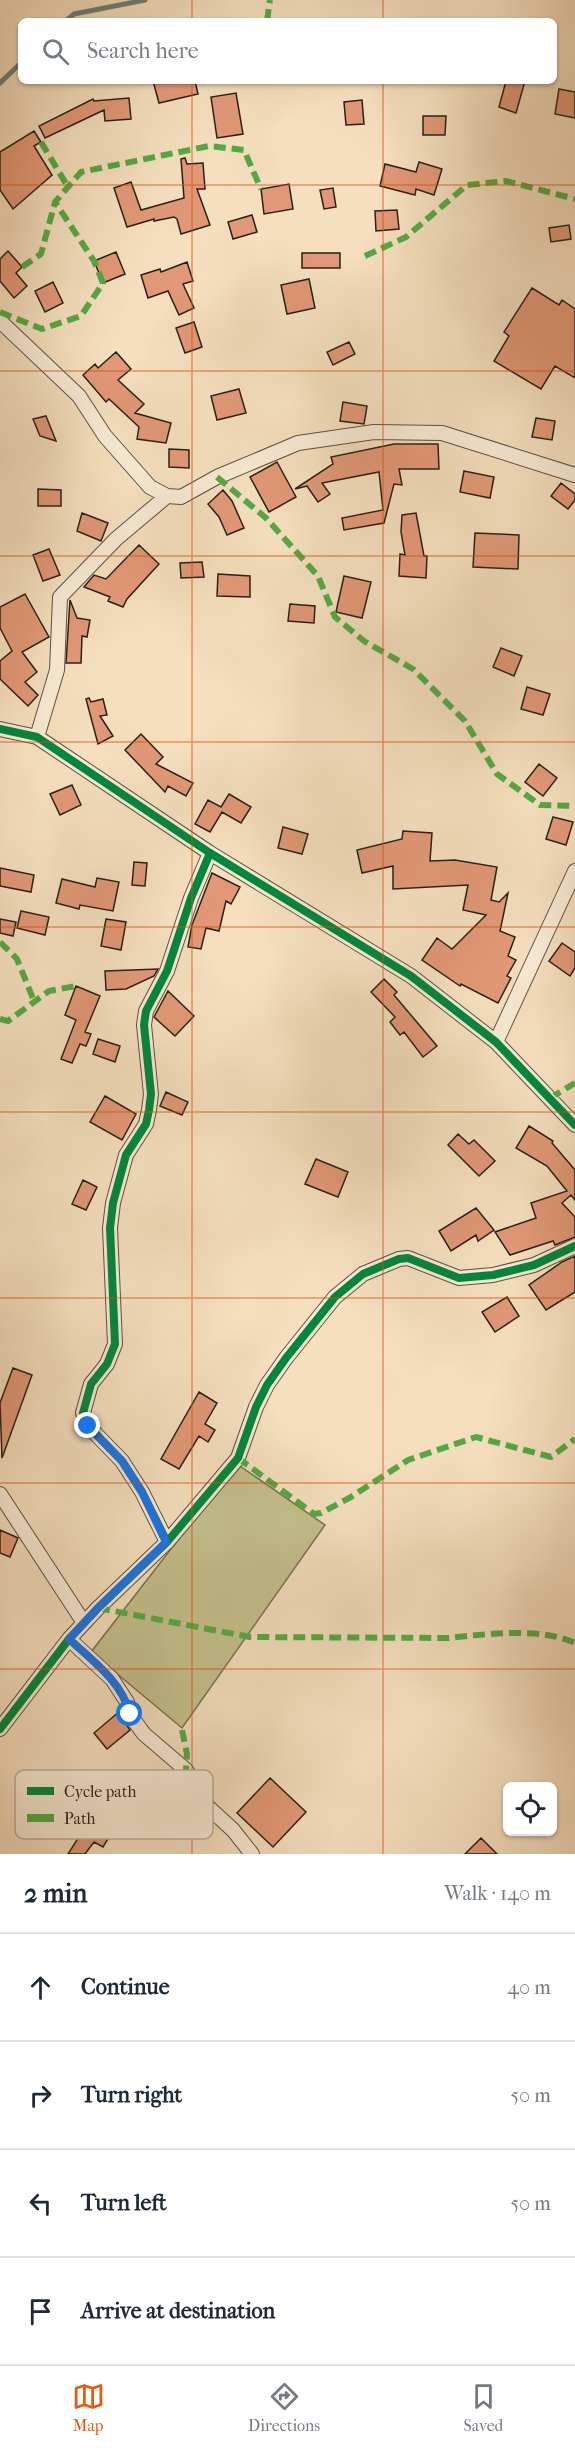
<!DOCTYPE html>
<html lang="en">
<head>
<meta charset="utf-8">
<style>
	:root { --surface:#fff; --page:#f6f6f7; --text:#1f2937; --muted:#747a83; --line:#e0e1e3; --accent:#ea580c }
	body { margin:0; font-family:"IM FELL French Canon",serif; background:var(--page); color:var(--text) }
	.controls { position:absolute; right:18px; bottom:18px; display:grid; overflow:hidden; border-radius:9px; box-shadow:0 2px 4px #0004 }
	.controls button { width:54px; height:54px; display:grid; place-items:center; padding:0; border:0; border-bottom:2px solid var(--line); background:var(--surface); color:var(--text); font:30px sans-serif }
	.stop { position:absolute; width:18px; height:18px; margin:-14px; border:4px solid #1a73e8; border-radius:50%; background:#fff }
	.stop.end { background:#1a73e8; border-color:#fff; box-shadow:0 2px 6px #0008 }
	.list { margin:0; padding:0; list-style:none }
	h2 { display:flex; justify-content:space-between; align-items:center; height:78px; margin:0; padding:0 24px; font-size:26px }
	h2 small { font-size:20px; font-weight:400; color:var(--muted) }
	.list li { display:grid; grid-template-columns:39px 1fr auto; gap:18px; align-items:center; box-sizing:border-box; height:108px; padding:0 24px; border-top:2px solid var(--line) }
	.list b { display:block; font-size:22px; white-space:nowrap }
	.list em { font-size:20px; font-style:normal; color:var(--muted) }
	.icon { flex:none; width:33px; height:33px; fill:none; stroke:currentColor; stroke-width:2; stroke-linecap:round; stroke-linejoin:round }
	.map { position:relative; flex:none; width:575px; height:1854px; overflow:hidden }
	.search { position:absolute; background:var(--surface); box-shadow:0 2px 4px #0004; left:18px; right:18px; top:18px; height:66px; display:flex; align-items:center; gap:15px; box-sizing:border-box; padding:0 21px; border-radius:9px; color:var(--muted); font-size:22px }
	.sheet { height:510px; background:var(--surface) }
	nav { display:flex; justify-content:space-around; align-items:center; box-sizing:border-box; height:84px; border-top:2px solid var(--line); background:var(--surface); font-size:16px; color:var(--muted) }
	nav a { display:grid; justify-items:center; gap:3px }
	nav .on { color:var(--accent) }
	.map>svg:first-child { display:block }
</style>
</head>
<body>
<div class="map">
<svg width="575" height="1854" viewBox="0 0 575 1854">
	<rect width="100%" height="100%" fill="#f5dfbe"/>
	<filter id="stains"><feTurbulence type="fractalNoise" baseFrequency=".00333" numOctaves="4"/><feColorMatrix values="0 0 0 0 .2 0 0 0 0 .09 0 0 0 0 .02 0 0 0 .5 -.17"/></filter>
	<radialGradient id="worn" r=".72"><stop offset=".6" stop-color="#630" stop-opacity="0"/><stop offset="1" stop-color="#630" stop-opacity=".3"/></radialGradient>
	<!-- green -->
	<path fill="#c4bf8c" stroke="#767052" stroke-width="1.5" d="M237 1464 325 1525 182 1728 91 1652Z"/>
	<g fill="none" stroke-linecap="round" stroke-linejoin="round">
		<!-- stream -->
		<path stroke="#6f7e77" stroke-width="5" d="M66 21 74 14 145 0
			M0 83 21 63"/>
	</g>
	<!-- building -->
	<path fill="#e29876" stroke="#292018" stroke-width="1.5" d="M153 81H195L198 94 159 103Z
		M506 81H525L516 113 499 107Z
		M559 89 575 92V118L555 114Z
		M236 93 243 134 217 138 211 97Z
		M129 98 131 119 105 121 104 110 45 138 39 126 93 99 94 101Z
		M362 100 364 124 346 125 344 102Z
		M423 116H446L445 135H423Z
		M34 131 41 142 34 146 52 175 13 209 0 190V152Z
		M185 158 187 164 203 163 205 189H197L210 225 181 234 177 219 174 217 154 221V219L127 227 114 188 131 182 141 210 184 198 181 159Z
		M419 162 442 169 434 195 416 189 415 195 380 186 385 164 416 172Z
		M289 184 293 209 264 214 261 189Z
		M333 188 336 207 324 209 320 190Z
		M397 210 399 229 376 231 375 211Z
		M252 215 257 232 233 239 228 222Z
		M569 225 571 239 551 242 549 228Z
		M8 251 22 267 16 273 27 286 14 298 0 281V259Z
		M116 252 125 274 103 283 94 261Z
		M302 253H340V268H302Z
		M187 262 193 281 183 284 194 308 179 315 168 291 148 298 141 275 160 269 161 272Z
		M309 279 315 308 287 314 281 285Z
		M53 282 63 303 45 312 35 291Z
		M532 288 559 305 562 300 575 309V378L555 366 541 389 494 361 509 336 504 332Z
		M194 322 202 347 185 353 176 328Z
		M349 342 355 354 333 365 327 352Z
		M116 352 131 369 118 380 144 404 135 413 171 423 166 443 137 439 139 427 109 399 106 402 83 375 95 364 98 368Z
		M239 389 246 413 217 420 211 396Z
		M343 402 367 406 364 424 340 421Z
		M46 416 56 441 40 436 33 419Z
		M536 418 555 421 552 440 532 437Z
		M394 444H438L439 469H399L402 485 394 484 384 523 344 530 342 518 383 510 379 472 322 483 330 494 318 502 307 486 295 489 333 464 331 457Z
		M169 449 189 450V468L169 467Z
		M277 462 296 497 269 512 250 477Z
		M464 471 494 477 490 498 460 492Z
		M561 483 575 494V500L568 509 551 496Z
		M38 489 61 490V506H38Z
		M223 490 232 501 244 528 227 535 219 517 208 504Z
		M82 513 108 523 101 541 77 531Z
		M416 513 424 556H427L426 578 399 576 400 554 405 555 401 532 402 515Z
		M475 533 519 535 518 569 473 567Z
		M139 545 159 564 127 599 123 607 108 601 110 597 84 587 94 575 106 579Z
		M49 549 60 575 43 581 33 555Z
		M202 562 204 577 181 578 180 563Z
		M218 574 250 576V597L217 596Z
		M344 576 371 582 362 618 336 612Z
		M25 594 49 637 22 652 37 672 25 682 38 695 28 706 0 679V661L12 651 0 628V607Z
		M70 600 77 618 90 620 87 637 82 636 81 663H66Z
		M290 604 315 606 314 623 288 621Z
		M501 648 522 656 514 676 493 667Z
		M527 687 550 694 543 715 521 709Z
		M89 698 91 702 103 699 107 715 100 716 113 736 98 744 86 699Z
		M141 734 163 757 156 764 193 783 186 796 168 786 165 792 125 750Z
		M539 764 557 778 543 796 525 782Z
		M72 785 81 805 60 815 50 794Z
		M229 794 251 807 241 823 222 812 210 832 195 824 208 800 221 807Z
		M553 817 573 822 566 845 546 839Z
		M283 827 308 834 302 854 278 848Z
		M403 831 432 833 430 861 455 860 497 867 491 900 499 902 508 893 500 931 515 937 508 956 516 960 507 976 511 978 498 1003 461 984 460 986 422 960 437 938 452 949 486 915 463 910 468 885 393 889V866L362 873 357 850 402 839Z
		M134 862 147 863 145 886 132 885Z
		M0 868 34 875 31 892 0 886Z
		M212 873 240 887 231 904 226 901 219 931 206 928 201 949 188 947 192 925Z
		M97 878 119 882 113 911 80 905 79 909 56 903 62 879 95 887Z
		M21 911 49 917 45 935 17 928Z
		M0 919 16 922 13 936 0 933Z
		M106 919 126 922 121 950 101 946Z
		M562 943 575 952V968L570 976 549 961Z
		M158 969 154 976 126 989 106 990 105 971Z
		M384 979 397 992 394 995 437 1046 423 1057 404 1032 400 1035 390 1022 395 1017 371 992Z
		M76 986 100 996 85 1032 91 1034 86 1046 80 1044 72 1063 61 1059 76 1020 65 1015Z
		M168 991 194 1016 175 1036 154 1017Z
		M98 1039 120 1046 115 1062 93 1054Z
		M166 1092 188 1102 182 1115 160 1106Z
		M105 1096 136 1114 122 1140 90 1122Z
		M529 1126 553 1141 552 1143 575 1170V1200L571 1195 562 1203 575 1217V1237L555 1245 553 1241 510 1255 495 1232 536 1218 531 1203 567 1191 547 1166 516 1148Z
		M458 1134 469 1144 474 1140 495 1161 479 1176 448 1145Z
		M316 1159 348 1172 338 1197 305 1184Z
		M83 1180 97 1187 86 1210 72 1204Z
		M476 1208 494 1230 478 1241 476 1235 451 1251 439 1231Z
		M575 1256V1292L546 1310 529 1285 562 1262Z
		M507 1297 519 1316 495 1332 482 1312Z
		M13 1368 32 1375 2 1458 0 1403Z
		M199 1392 217 1403 205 1424 215 1430 208 1442 199 1436 179 1469 161 1459Z
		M0 1530 18 1538 10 1557 0 1553Z
		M120 1711 123 1720 130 1730 107 1749 94 1733Z
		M270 1778 306 1812 273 1847 237 1813Z
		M96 1810 117 1824 103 1847 94 1842 85 1854H68Z
		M481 1838 497 1854H465Z"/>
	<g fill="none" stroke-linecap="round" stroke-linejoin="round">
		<!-- street casing -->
		<g stroke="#5c5042" stroke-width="16">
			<path id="street" d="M0 321 79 396 105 436 150 487 167 496 181 497 217 477 298 443 374 432 442 433 575 475
				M0 729 37 737 210 853 411 976 496 1042 575 1125
				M37 737 57 670 60 597 116 539 167 496
				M496 1042 575 871
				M0 1494 84 1623
				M167 1542 142 1492 122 1461 88 1426 83 1413 91 1384 107 1364 115 1344 110 1228 113 1203 126 1155 146 1124 149 1110 151 1094 144 1025 146 1011 167 971 191 898 210 853
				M69 1639 112 1679 127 1702 130 1715 144 1734 186 1770 209 1808 233 1830 252 1854
				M0 1729 69 1639 98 1608 167 1542 238 1458 256 1407 267 1385 286 1358 335 1297 363 1274 399 1259 408 1258 459 1278 493 1275 534 1265 575 1246"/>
		</g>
		<!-- street -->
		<use href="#street" stroke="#f8ead5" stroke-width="14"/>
		<!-- quiet -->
		<path stroke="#53aa42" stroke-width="6" stroke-dasharray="12 6" stroke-linecap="butt" d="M267 21 270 0
			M41 142 68 187
			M365 256 406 237 467 185 506 181 575 199
			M22 267 41 254 55 202 81 172 209 146 244 150 261 189
			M0 312 42 329 81 316 103 283 94 261 55 202
			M217 477 266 518 318 576 335 617 364 641 413 669 465 721 497 774 540 805 575 806
			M0 942 17 959 34 1001
			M0 1019 8 1021 49 991 76 986
			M550 1098 575 1083
			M238 1458 314 1514 321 1513 351 1497 408 1460 476 1437 551 1457 575 1439
			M98 1608 250 1637 449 1638C486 1634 541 1627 575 1643
			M182 1730 187 1754 186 1770"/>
		<!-- cycleway casing -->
		<g stroke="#f8ead5" stroke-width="11">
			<path id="cycleway" d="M0 729 37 737 210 853 411 976 496 1042 575 1125
				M167 1542 142 1492 122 1461 88 1426 83 1413 91 1384 107 1364 115 1344 110 1228 113 1203 126 1155 146 1124 149 1110 151 1094 144 1025 146 1011 167 971 191 898 210 853
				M0 1729 69 1639 98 1608 167 1542 238 1458 256 1407 267 1385 286 1358 335 1297 363 1274 399 1259 408 1258 459 1278 493 1275 534 1265 575 1246"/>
		</g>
		<!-- cycleway -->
		<use href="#cycleway" stroke="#00873e" stroke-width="8"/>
	</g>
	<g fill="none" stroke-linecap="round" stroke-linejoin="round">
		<!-- route -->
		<path stroke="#1a73e8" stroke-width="8" d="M88 1426 122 1461 142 1492 166 1542 98 1608 69 1639C93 1661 122 1682 130 1714"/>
	</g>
	<!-- grid -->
	<path fill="none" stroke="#d5530d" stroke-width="1.5" stroke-opacity="0.55" d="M192 0V21M383 0V21M192 81V1854M383 81V1854M0 185H575M0 371H575M0 556H575M0 742H575M0 927H575M0 1112H575M0 1298H575M0 1483H575M0 1669H575"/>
	<!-- legend -->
	<rect x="15" y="1770" width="198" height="69" rx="9" fill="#f8ead5" stroke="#baad9c" stroke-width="1.5"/>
	<rect x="27" y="1787" width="27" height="8" fill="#00873e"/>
	<rect x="27" y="1814" width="27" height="8" fill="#53aa42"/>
	<g font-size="16" fill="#292018">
		<text x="64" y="1797">Cycle path</text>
		<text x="64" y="1824">Path</text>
	</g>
	<rect width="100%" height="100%" filter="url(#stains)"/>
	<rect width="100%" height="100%" fill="url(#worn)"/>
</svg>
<div class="controls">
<button><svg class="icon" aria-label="locate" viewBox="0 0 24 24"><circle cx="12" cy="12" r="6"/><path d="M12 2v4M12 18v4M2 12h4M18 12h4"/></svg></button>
</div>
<div class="stop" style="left:130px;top:1714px"></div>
<div class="stop end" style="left:88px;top:1426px"></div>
<div class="search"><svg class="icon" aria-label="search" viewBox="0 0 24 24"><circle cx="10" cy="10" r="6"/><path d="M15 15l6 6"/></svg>Search here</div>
</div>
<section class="sheet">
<h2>2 min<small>Walk · 140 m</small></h2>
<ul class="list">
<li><svg class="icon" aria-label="ahead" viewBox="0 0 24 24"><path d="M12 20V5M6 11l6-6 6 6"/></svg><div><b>Continue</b></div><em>40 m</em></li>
<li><svg class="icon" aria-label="right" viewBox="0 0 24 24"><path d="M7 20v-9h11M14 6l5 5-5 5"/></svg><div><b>Turn right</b></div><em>50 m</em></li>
<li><svg class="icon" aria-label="left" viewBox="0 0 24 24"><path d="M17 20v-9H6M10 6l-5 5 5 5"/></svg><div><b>Turn left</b></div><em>50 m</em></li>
<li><svg class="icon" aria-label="arrive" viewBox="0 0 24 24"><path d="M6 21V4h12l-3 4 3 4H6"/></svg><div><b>Arrive at destination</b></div></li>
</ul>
</section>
<nav>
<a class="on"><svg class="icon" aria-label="map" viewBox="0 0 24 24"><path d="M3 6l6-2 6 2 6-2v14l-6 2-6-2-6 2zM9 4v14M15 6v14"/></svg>Map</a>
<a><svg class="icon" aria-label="directions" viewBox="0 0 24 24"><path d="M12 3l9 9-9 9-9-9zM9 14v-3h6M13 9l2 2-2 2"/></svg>Directions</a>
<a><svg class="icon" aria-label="saved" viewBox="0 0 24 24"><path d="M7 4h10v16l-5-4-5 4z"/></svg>Saved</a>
</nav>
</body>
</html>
